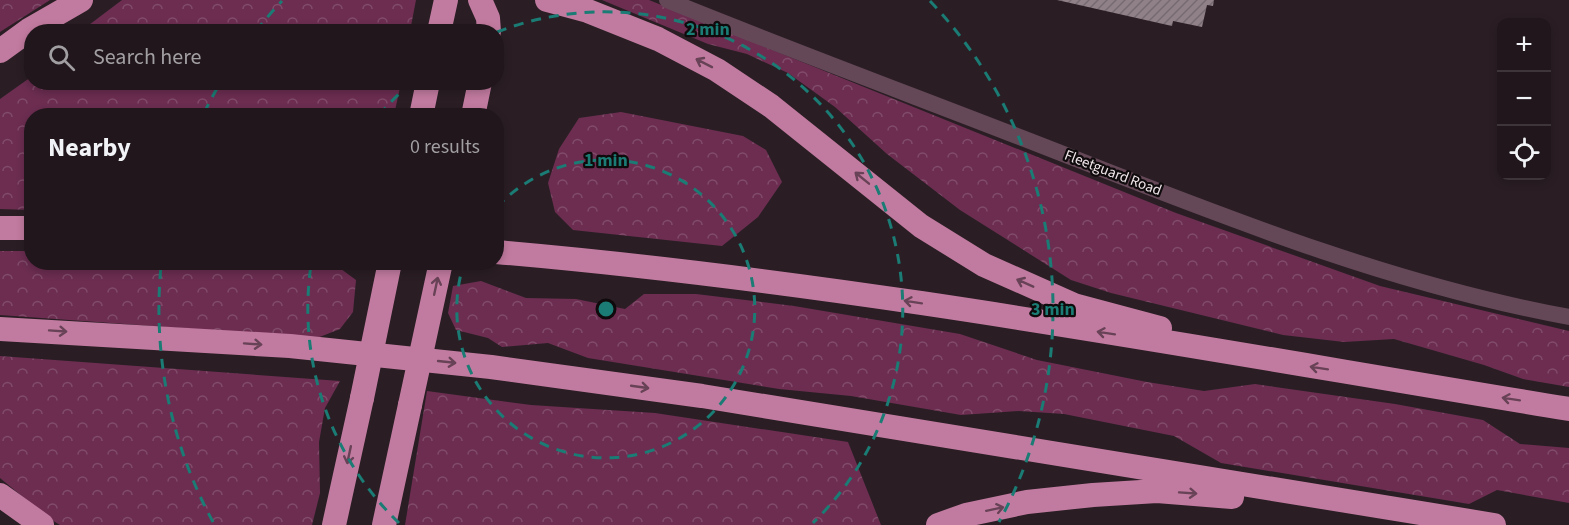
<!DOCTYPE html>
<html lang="en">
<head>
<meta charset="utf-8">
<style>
	:root { --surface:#20161b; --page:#2d2328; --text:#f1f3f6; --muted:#a29fa3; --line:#3d353a }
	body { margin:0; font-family:"Source Sans 3",sans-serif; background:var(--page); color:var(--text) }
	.controls { position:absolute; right:18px; top:18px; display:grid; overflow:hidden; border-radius:12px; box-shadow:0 3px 9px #0003 }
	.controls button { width:54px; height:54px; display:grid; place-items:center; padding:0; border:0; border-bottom:2px solid var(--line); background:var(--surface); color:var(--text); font:30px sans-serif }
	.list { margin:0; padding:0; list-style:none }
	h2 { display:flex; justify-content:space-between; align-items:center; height:78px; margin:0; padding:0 24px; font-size:26px }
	h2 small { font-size:20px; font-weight:400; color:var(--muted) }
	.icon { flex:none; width:33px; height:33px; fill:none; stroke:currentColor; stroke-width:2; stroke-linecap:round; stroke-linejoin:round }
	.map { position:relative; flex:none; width:1569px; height:525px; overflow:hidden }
	.search { position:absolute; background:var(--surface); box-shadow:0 3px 9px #0003; left:24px; top:24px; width:480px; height:66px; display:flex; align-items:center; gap:15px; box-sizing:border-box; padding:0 21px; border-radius:24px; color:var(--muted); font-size:22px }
	.panel { position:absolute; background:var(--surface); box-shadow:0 3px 9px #0003; left:24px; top:108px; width:480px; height:162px; border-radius:24px }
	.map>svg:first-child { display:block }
</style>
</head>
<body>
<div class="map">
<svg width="1569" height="525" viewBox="0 0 1569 525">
	<defs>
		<pattern id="forest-crowns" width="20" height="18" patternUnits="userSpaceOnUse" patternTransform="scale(1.5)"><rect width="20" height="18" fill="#6c2d51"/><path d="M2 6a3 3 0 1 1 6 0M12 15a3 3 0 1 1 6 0" fill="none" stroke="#814b6a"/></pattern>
		<pattern id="building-hatch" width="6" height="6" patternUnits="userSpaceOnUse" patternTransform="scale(1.5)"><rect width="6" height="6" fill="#908087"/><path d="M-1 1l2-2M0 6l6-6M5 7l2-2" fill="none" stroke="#766b70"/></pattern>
	</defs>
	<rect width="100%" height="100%" fill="#2a1e24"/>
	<!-- forest -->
	<path fill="url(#forest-crowns)" d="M0 0H50L0 32Z
		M122 0H416L410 31H81Z
		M602 0H649L1176 213 1380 286 1569 331V387L1523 379 1484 365 1394 339 1344 342 1283 335 1111 293 1071 280 960 210 887 154 835 107 788 73 747 54 708 44Z
		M31 77 32 82 401 83 394 115 32 116 31 210 0 209V99Z
		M621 112 743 136 766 150 782 182 758 217 722 246 573 230 555 212 548 183 559 149 579 118Z
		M0 251H31L32 262 333 263 356 280 353 312 340 329 317 338 0 315Z
		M481 281 526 298 576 299 625 309 644 294H696L794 306 960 334 1037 360 1147 382 1204 391 1255 384 1395 404 1483 420 1520 444 1569 448V503L1497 490 1469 504 1221 463 1174 436 1064 414 1019 411 961 415 851 396 779 389 588 358 548 343 502 347 488 338 456 330 448 313 453 286Z
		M0 356 340 381 325 408 319 442 320 493 312 525H60L47 517 0 478Z
		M427 391 531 405 655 413 848 442 881 525H405Z"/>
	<!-- building -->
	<path fill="url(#building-hatch)" d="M1057 0H1214L1213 6 1207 5 1202 27 1173 21 1172 26Z"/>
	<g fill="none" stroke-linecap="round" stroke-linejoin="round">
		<!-- minor -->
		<path stroke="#654857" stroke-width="16" d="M667 0C795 52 925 100 1053 150 1222 216 1390 284 1569 317"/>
		<!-- highway -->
		<path stroke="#c27ba0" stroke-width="24" d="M480 0 488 18 489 32
			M547 0 588 11 658 39 717 70 771 106 921 226 984 265 1074 305 1160 328
			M439 32 446 0
			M0 51 29 30 81 0
			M421 116 428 82
			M473 116 480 82
			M0 228H32
			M496 252C857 283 1213 351 1569 409
			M0 329 290 346 491 367 702 396 1494 525
			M0 495 42 525
			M334 525 362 398
			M384 525 410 405
			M938 525 966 515 1027 502 1093 495 1157 491 1232 497"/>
		<!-- highway-bridge -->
		<path stroke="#c27ba0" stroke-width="24" d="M362 398 390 262
			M410 405 441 262"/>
	</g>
	<!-- one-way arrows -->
	<defs><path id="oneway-shaft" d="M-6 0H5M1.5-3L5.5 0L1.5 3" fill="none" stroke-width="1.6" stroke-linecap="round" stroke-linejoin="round" transform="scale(1.5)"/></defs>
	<g stroke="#684256">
		<use href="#oneway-shaft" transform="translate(704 63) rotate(-153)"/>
		<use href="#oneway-shaft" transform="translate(862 178) rotate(-141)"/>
		<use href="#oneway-shaft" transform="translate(1025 283) rotate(-156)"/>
		<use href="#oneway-shaft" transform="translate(436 286) rotate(-78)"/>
		<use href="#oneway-shaft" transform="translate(913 302) rotate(-171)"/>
		<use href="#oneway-shaft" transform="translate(58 331) rotate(4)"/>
		<use href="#oneway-shaft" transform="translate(1106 333) rotate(-171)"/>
		<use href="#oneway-shaft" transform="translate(253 344) rotate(4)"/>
		<use href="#oneway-shaft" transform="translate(447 362) rotate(6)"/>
		<use href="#oneway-shaft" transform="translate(1319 368) rotate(-171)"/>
		<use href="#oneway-shaft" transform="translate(640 387) rotate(8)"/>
		<use href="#oneway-shaft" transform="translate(1511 399) rotate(-171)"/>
		<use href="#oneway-shaft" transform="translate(349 455) rotate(102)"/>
		<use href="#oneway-shaft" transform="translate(1188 493) rotate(4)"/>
		<use href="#oneway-shaft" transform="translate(995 509) rotate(-12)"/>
	</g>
	<!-- distance rings -->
	<g fill="none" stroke="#1a7c74" stroke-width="3" stroke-dasharray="10 8">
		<path d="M497 207A149 149 0 1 1 464 263"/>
		<path d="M399 523A298 298 0 0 1 311 265M379 115A298 298 0 0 1 410 84M497 32A298 298 0 0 1 813 523"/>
		<path d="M213 522A447 447 0 0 1 161 266M204 113A447 447 0 0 1 219 85M256 31A447 447 0 0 1 282 1M930 1A447 447 0 0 1 999 522"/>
	</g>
	<g text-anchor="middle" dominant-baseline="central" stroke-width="4.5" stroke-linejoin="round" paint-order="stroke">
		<!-- street labels -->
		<g font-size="15" fill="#eee5e9" stroke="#0f0a0c">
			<text transform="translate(1113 173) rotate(21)">Fleetguard Road</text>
		</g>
	</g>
	<circle cx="606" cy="309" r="9" fill="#1a7c74" stroke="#0f0a0c" stroke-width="3"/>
	<g font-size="18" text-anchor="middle" font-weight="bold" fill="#1a7c74" stroke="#0f0a0c" stroke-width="4.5" stroke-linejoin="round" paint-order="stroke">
		<text x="708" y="35">2 min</text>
		<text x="606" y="166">1 min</text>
		<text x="1053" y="315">3 min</text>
	</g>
</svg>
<div class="controls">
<button>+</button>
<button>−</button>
<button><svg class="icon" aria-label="locate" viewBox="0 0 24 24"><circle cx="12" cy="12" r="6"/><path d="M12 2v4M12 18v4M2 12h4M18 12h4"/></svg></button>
</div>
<div class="search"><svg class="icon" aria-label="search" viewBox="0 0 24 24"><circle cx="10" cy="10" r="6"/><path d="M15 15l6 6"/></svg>Search here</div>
<section class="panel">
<h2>Nearby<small>0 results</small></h2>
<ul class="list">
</ul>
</section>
</div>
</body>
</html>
